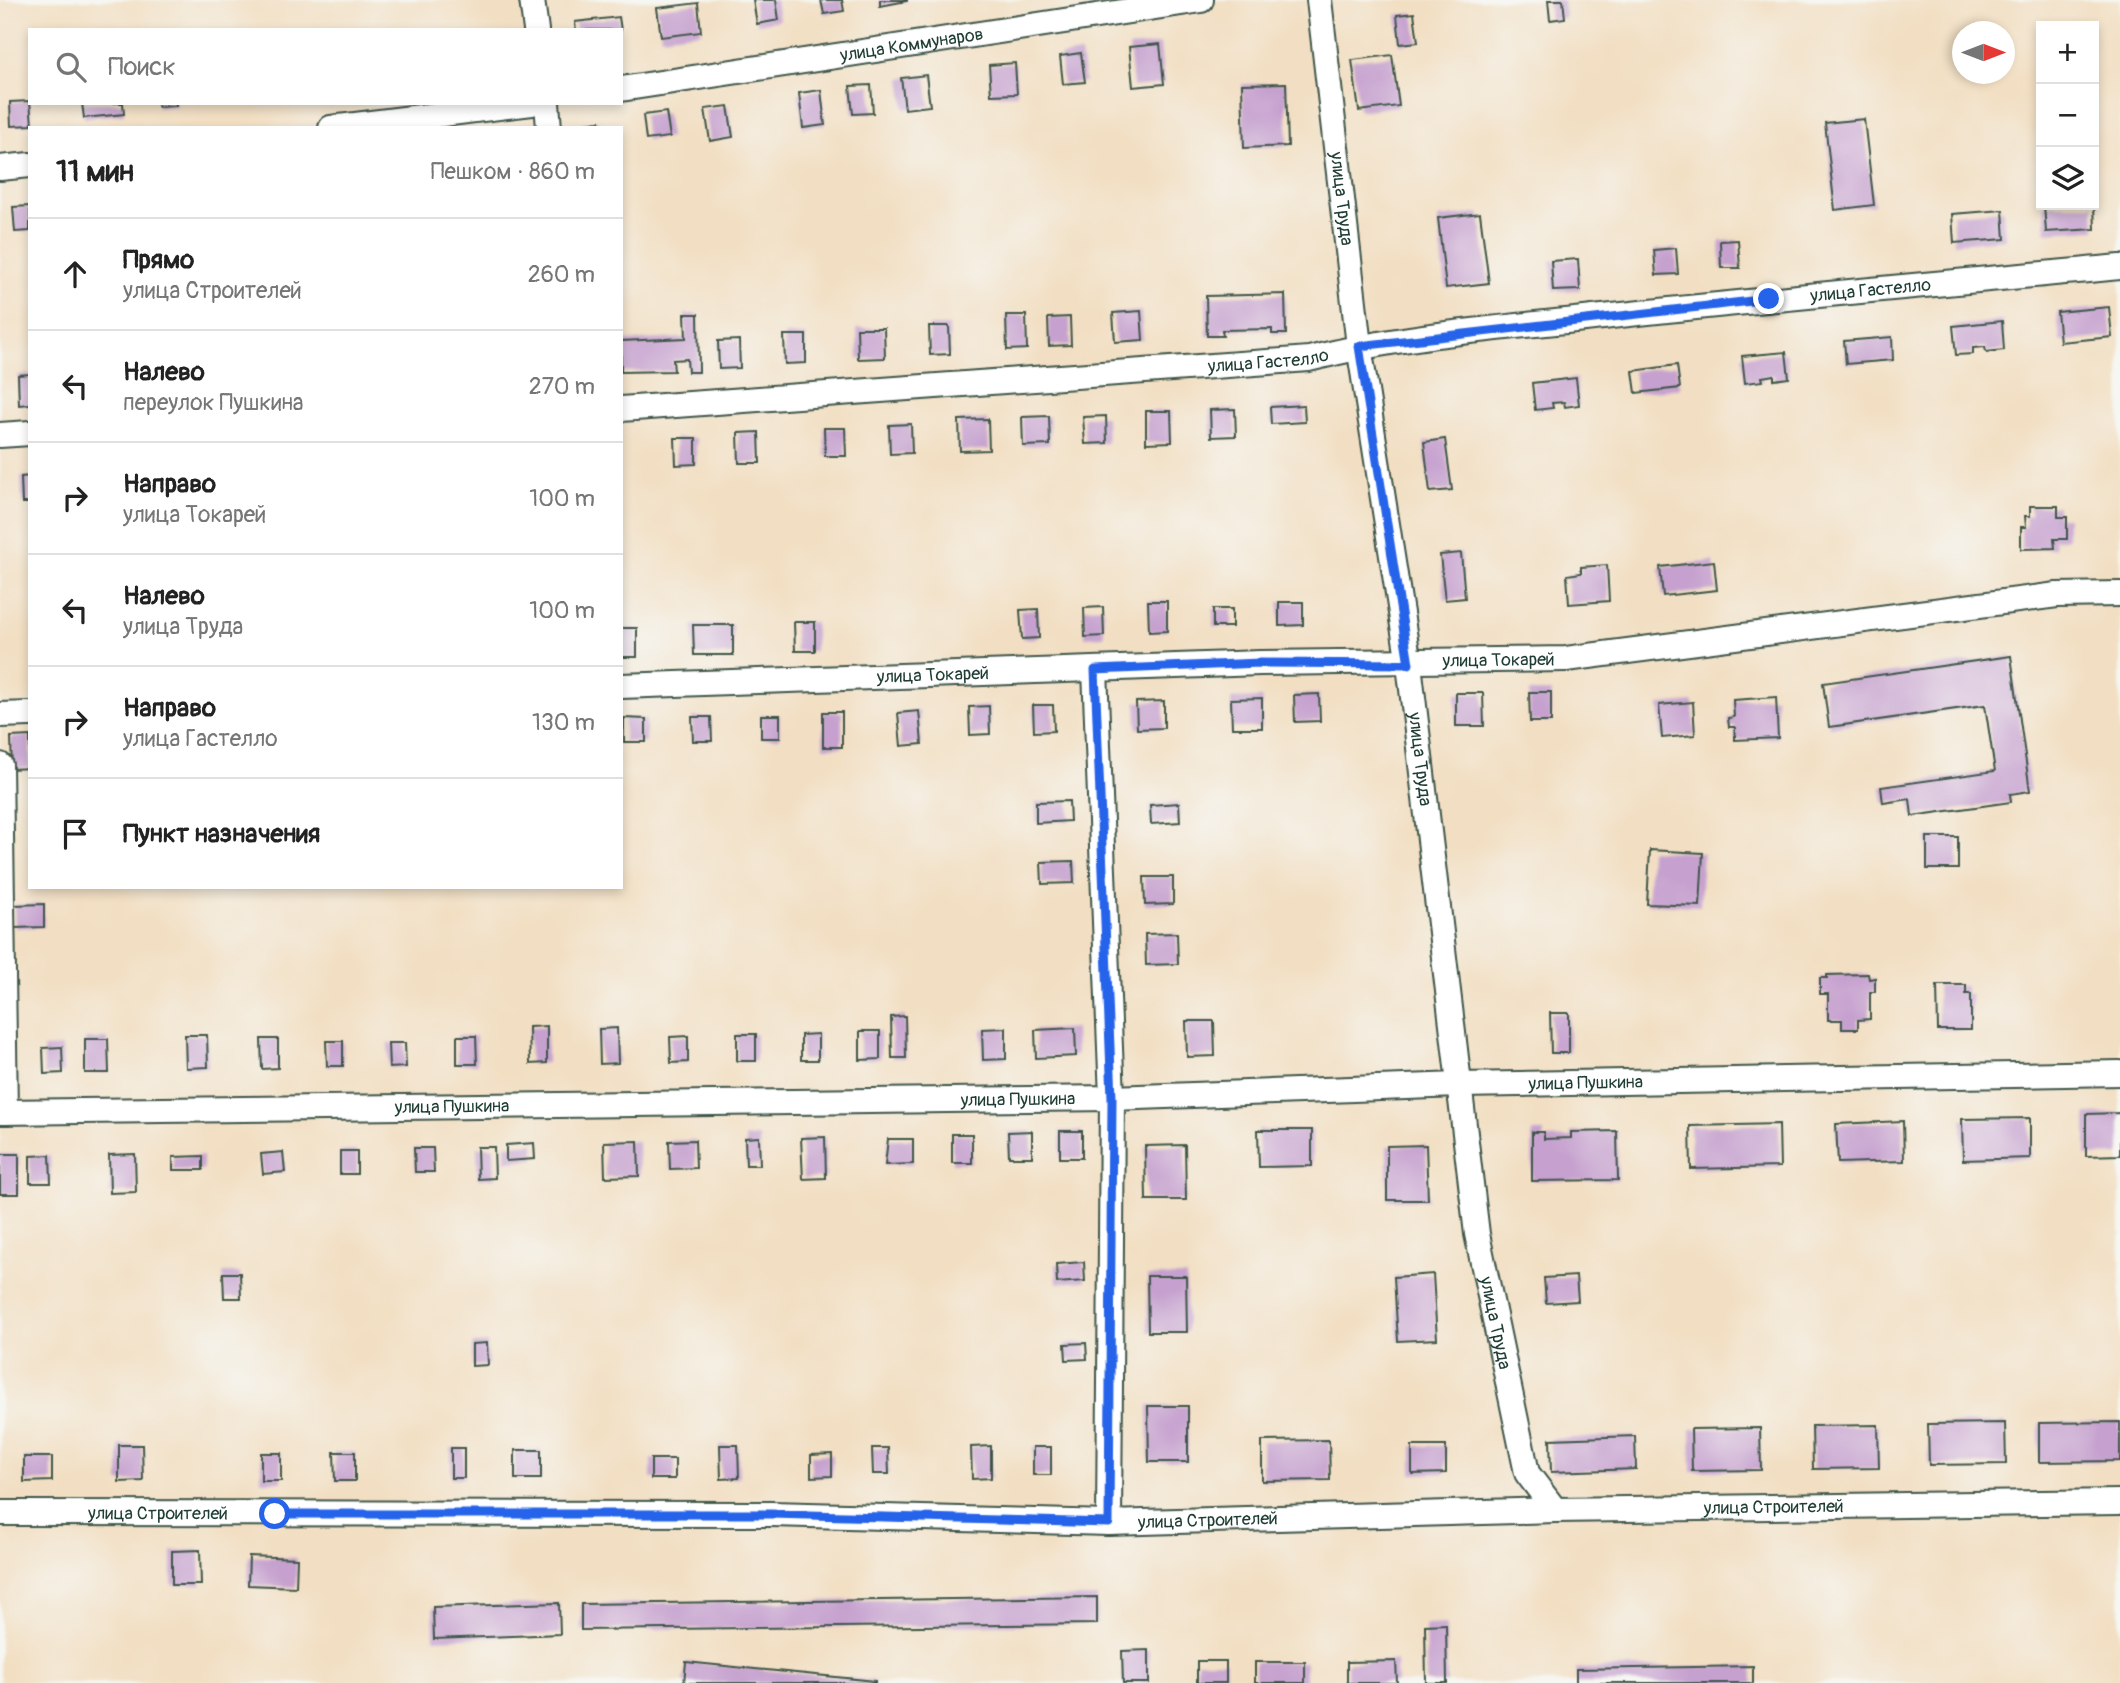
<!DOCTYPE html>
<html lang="ru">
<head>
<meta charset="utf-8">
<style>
	:root { --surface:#fff; --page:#f6f6f6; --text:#222; --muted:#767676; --line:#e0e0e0 }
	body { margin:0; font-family:Pangolin,sans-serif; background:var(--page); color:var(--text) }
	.controls { position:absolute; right:21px; top:21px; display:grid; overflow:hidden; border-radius:0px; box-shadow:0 4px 10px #0003 }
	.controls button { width:63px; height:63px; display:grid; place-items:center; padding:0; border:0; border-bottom:2px solid var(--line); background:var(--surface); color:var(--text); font:35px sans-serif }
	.compass { position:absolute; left:1952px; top:21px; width:63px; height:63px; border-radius:50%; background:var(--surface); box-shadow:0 4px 10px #0003; rotate:90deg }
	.stop { position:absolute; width:21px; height:21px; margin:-16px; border:5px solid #2563eb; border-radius:50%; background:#fff }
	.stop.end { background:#2563eb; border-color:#fff; box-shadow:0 2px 7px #0008 }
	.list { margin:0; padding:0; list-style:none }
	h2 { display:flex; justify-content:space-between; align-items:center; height:91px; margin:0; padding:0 28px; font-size:30px }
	h2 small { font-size:23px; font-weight:400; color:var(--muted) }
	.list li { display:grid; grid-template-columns:46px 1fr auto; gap:21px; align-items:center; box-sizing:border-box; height:112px; padding:0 28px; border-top:2px solid var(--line) }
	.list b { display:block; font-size:26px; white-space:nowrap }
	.list p { margin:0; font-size:23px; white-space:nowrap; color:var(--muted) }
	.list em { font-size:23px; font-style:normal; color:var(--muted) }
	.icon { flex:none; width:38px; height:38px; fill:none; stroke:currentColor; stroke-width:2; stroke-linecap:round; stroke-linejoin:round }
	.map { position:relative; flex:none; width:2120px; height:1683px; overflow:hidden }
	.search { position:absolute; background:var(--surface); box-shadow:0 4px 10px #0003; left:28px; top:28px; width:595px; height:77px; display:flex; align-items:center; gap:18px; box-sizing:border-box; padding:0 24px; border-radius:0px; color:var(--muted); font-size:26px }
	.panel { position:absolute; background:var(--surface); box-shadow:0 4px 10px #0003; left:28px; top:126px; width:595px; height:763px; border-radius:0px }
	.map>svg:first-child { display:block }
</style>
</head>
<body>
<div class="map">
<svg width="2120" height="1683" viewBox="0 0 2120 1683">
	<rect width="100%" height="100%" fill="#f6f6f2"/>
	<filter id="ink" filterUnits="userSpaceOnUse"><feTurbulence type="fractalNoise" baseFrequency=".0143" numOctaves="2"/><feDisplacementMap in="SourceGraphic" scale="14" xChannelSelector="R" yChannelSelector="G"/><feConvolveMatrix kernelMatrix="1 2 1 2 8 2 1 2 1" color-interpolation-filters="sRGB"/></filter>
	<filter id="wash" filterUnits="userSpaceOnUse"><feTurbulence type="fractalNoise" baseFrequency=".00686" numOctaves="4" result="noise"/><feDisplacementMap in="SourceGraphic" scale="28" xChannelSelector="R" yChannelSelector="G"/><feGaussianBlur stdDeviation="1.57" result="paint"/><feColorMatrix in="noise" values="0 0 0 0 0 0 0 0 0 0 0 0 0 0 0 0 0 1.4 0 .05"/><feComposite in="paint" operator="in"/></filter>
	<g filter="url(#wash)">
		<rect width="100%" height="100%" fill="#f2dfc3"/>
		<g id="blocks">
			<!-- building -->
			<path fill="#c6a1cf" d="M753 0H776L779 20 757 24Z
				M821 0H842L844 11 824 14Z
				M880 0H907V1L880 6Z
				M1548 0H1563L1565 18 1550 20Z
				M698 3 701 32 661 37 657 8Z
				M1414 13 1418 42 1400 44 1397 15Z
				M619 17 621 30H576L575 22Z
				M1160 44 1164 84 1133 87 1129 47Z
				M1081 53 1085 82 1063 84 1060 56Z
				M1392 55 1399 106 1359 111 1352 60Z
				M1015 63 1017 94 991 95 989 65Z
				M926 75 930 106 905 109 901 78Z
				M1286 83 1288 146 1244 148 1242 84Z
				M871 85 873 113 853 114 850 86Z
				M821 90 825 125 803 128 799 93Z
				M30 101 32 125 11 126 10 102Z
				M82 103H123L124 114 84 118Z
				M157 103H176V106L158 107Z
				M728 106 733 137 710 141 705 109Z
				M666 112 670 137 646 140 643 115Z
				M1864 119 1874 205 1835 210 1825 123Z
				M600 121 601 128H571V125Z
				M2044 205H2094L2095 229 2046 232Z
				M30 206V231L15 232 13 207Z
				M2003 210 2005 239 1954 243 1952 214Z
				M1480 213 1489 283 1446 288 1438 218Z
				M1738 240 1740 268H1721L1720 241Z
				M1676 248 1678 274 1656 275 1654 250Z
				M1578 259 1580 290 1553 291 1551 261Z
				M1285 294 1286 334H1272V329L1222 330 1223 336H1207L1206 296Z
				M2109 307 2112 337 2060 342 2057 312Z
				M1141 311 1143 340 1115 342 1113 313Z
				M685 314H698L699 372H688L687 359 673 360 674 371 621 372V341L686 338Z
				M1006 315H1026L1027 349 1007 350Z
				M1070 317 1071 345 1049 346 1048 318Z
				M2002 321 2004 350 1986 352 1985 347 1973 348V354L1956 355 1953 326Z
				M929 326H949L950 354 930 355Z
				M857 328H884L885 358 858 359Z
				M784 335H806V363L785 364Z
				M1892 337 1893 360 1846 364 1844 341Z
				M739 340 740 368 719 369 718 341Z
				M1786 352 1789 378 1774 380V375L1762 377 1763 381 1745 383 1742 356Z
				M1677 365 1680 388 1636 393 1633 371Z
				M30 374V404L19 405 18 375Z
				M1576 378 1579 405 1565 407 1564 402 1552 403 1553 408 1535 410 1532 383Z
				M1304 405 1305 422 1271 424 1270 407Z
				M1235 409 1236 436 1211 437 1210 410Z
				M1146 411H1171L1172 442 1146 443Z
				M1049 416 1050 445 1023 446 1022 417Z
				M1106 416 1107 443 1085 444 1083 417Z
				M988 419 989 450 960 451 959 420Z
				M911 424 912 453 890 454 889 425Z
				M824 428H845L846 456H825Z
				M759 432 760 463H739L738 433Z
				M675 438H696V464L676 465Z
				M1445 439 1452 490 1430 492 1424 442Z
				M30 476V503H22L21 477Z
				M2030 506H2058V517H2067V539H2054L2055 548 2021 549V527H2026L2025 516H2030Z
				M1461 553 1465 598 1445 600 1440 555Z
				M1714 561 1717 590 1663 596 1660 567Z
				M1607 565 1609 601 1569 604 1567 575 1581 573V567Z
				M1148 601H1167V631L1149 632Z
				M1279 602H1303V625L1279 626Z
				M1103 607 1104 636 1085 637 1084 608Z
				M1038 609 1039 638 1022 639 1020 610Z
				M1213 609H1232V627H1213Z
				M794 622H815V651H795Z
				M693 625H733V655H694Z
				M621 628H637V657H621Z
				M2011 656 2030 791 2010 794 2011 802 1912 816 1910 799 1883 803 1881 787 1995 771 1985 705 1829 727 1823 683Z
				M1529 692H1551V722H1530Z
				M1456 693H1483L1484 726H1456Z
				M1319 694 1320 721 1295 722 1294 695Z
				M1776 697 1778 738 1735 740V727H1729L1728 718 1734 717 1733 700Z
				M1262 698V728H1232L1231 699Z
				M1164 701V728L1137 729 1136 702Z
				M1693 702 1695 735 1662 738 1659 705Z
				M1033 705H1053L1054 731 1034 732Z
				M989 706 990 734 970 735 969 707Z
				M919 711 922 744 901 746 898 713Z
				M823 712H842V747H823Z
				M761 715H780V738H761Z
				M692 717H711L712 741H693Z
				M624 718 646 719V742H624Z
				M30 736V768L12 769 11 737Z
				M1069 801 1070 821 1036 823V802Z
				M1179 803 1180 822 1151 824 1150 805Z
				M1927 837H1958V869H1927Z
				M1650 850 1703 853 1700 906 1647 904Z
				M1073 861 1074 883 1042 884 1041 862Z
				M1144 877H1173V904L1145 905Z
				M44 904V927L15 928 14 905Z
				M1177 933 1178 964 1146 965 1145 934Z
				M1868 974 1869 979 1875 978V992H1870V1019L1858 1020V1029H1842V1020H1828V994H1820V978H1827V975Z
				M1937 985H1966V994H1971V1030H1938Z
				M1550 1013H1569V1053H1551Z
				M905 1016 906 1058H892L891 1017Z
				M1186 1021H1214L1215 1056 1187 1057Z
				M547 1026V1063L530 1064 529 1027Z
				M617 1028 618 1063 600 1064 599 1029Z
				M1006 1028V1059L983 1060 982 1029Z
				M1075 1028 1076 1056 1036 1058 1035 1030Z
				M860 1031H880V1059L860 1060Z
				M737 1034H756V1061H737Z
				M818 1034V1060H801V1035Z
				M185 1035H207L208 1067 186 1068Z
				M457 1036H476L477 1064H457Z
				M688 1036V1062L671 1063 670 1037Z
				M85 1039H108L109 1073H85Z
				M261 1039H278V1068L262 1069Z
				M326 1041H343V1066H327Z
				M388 1043H405L406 1067 389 1068Z
				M62 1047 63 1073 44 1074 43 1048Z
				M2120 1113V1155L2086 1156V1114Z
				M2030 1118V1158L1963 1160 1962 1119Z
				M1903 1121 1904 1161 1838 1163 1836 1124Z
				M1779 1124 1780 1167 1691 1169 1690 1126Z
				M1258 1130H1312V1166L1259 1167Z
				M1032 1131V1157H1009L1008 1132Z
				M1060 1131H1082V1158H1060Z
				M1617 1131 1618 1180 1532 1181V1132H1544V1139L1571 1138V1132Z
				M952 1134H972V1163H952Z
				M759 1137 760 1165H746L745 1138Z
				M825 1137 826 1178 803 1179 801 1138Z
				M888 1139H913V1164L885 1165Z
				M695 1140 696 1168 670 1169 669 1141Z
				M638 1141 639 1176 605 1177 604 1142Z
				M534 1143 535 1159 506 1161V1145Z
				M1185 1145 1186 1200H1146L1145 1146Z
				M1426 1145 1428 1200H1387V1146Z
				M477 1147H494L495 1178 478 1179Z
				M414 1148H433L434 1172H415Z
				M340 1151H357V1174H340Z
				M283 1152 285 1172 263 1174 261 1154Z
				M0 1154H19V1194H0Z
				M135 1154 136 1192 110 1193 109 1155Z
				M50 1155 51 1183H30V1156Z
				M203 1156V1170H173V1157Z
				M1084 1262 1085 1281 1057 1283 1056 1264Z
				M223 1273H240L241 1298H224Z
				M1433 1274 1437 1339 1398 1341 1394 1277Z
				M1147 1276H1186L1187 1332H1148Z
				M1576 1276 1578 1301 1546 1303 1544 1278Z
				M487 1343 488 1365 472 1366V1344Z
				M1086 1343 1087 1359 1066 1360 1065 1344Z
				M1148 1406H1188V1462H1149Z
				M2120 1422V1461L2039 1462V1423Z
				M2005 1423 2006 1464 1929 1465 1928 1424Z
				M1878 1425 1879 1468 1813 1469 1812 1426Z
				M1760 1428 1761 1470 1692 1471 1691 1429Z
				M1635 1436 1636 1469 1551 1472 1550 1439Z
				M1329 1440 1330 1480 1262 1481V1441Z
				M119 1445H142L143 1481 119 1482Z
				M720 1445H738L739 1478 721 1479Z
				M991 1446V1478L972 1479 971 1447Z
				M1412 1446H1446V1473L1412 1474Z
				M1033 1447H1051V1475H1033Z
				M451 1448H464V1478H451Z
				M872 1448H888L889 1474H873Z
				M515 1450H541V1479H515Z
				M334 1452H355V1481H335Z
				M261 1453H281V1481H261Z
				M832 1454V1476L811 1477V1455Z
				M24 1457H52V1481L24 1482Z
				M651 1459H675V1479H651Z
				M200 1550 201 1585H172V1551Z
				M249 1556 297 1558 296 1587 248 1585Z
				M1097 1597V1624L581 1630V1604Z
				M559 1603 560 1634 434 1639 433 1607Z
				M1446 1624 1447 1683H1426L1425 1625Z
				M1149 1650V1683H1123L1122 1651Z
				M1197 1661H1226V1683H1197Z
				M1396 1661 1397 1683H1347V1662Z
				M686 1662 875 1681V1683H684Z
				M1255 1662H1305V1683H1255Z
				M1753 1666V1683H1576V1669Z"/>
		</g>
	</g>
	<g filter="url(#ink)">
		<use href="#blocks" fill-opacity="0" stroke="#3f5549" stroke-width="2"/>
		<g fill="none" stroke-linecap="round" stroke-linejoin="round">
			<!-- minor casing -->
			<g stroke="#3f5549" stroke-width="28">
				<g id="minor">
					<path d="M532 0 536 30"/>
					<path id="s1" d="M1319 0 1359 346 1409 664 1477 1234 1527 1473 1555 1510"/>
					<path id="s2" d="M621 89 1201 0"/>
					<path d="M547 103 549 128"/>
					<path d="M331 128 532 103"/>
					<path d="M0 168 30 165"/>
					<path id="s3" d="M621 409 1309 359C1405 334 1505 328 1603 317 1775 298 1947 283 2120 267"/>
					<path d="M0 435 30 433"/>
					<path d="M1095 670 1112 1098 1109 1523"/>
					<path id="s4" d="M621 686 1260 663 1566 659 2057 595 2120 594"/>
					<path d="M0 715 30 714"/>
					<path d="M0 765 5 1112"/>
					<path id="s5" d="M0 1112 1112 1098 1459 1085 2120 1073"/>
					<path id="s6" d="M0 1513 771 1514 1109 1523 1555 1510 2120 1502"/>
				</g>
			</g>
			<!-- minor -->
			<use href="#minor" stroke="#fff" stroke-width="24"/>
		</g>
	</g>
	<g fill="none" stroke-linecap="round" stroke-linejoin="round" filter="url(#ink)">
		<!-- route -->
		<path stroke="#2563eb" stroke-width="9" d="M275 1514H771L1109 1523 1112 1098 1095 670 1260 663 1409 664 1359 346 1769 299"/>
	</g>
	<g text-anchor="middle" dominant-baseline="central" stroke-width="5" stroke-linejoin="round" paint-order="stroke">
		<!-- street labels -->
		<g font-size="18" fill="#1f3d34" stroke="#f6f6f2">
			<text stroke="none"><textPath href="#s2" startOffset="294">улица Коммунаров</textPath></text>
			<text stroke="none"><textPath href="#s1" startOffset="200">улица Труда</textPath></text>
			<text stroke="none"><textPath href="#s3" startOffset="1256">улица Гастелло</textPath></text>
			<text stroke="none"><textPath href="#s3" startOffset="649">улица Гастелло</textPath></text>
			<text stroke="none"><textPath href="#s4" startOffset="878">улица Токарей</textPath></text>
			<text stroke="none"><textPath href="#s4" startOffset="312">улица Токарей</textPath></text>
			<text stroke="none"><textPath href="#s1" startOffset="766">улица Труда</textPath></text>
			<text stroke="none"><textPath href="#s5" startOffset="1586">улица Пушкина</textPath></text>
			<text stroke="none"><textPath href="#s5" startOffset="1018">улица Пушкина</textPath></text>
			<text stroke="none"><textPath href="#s5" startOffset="452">улица Пушкина</textPath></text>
			<text stroke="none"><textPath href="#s1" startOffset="1335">улица Труда</textPath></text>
			<text stroke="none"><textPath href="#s6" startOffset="1774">улица Строителей</textPath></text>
			<text stroke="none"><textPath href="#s6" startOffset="158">улица Строителей</textPath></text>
			<text stroke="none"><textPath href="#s6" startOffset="1208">улица Строителей</textPath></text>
		</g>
	</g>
</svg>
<div class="controls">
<button>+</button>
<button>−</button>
<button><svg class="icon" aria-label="layers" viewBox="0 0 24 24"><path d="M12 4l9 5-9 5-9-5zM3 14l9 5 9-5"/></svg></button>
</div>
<svg class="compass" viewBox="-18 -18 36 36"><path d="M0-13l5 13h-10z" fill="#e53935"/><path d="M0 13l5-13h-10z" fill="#767676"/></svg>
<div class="stop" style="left:275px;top:1514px"></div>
<div class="stop end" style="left:1769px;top:299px"></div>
<div class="search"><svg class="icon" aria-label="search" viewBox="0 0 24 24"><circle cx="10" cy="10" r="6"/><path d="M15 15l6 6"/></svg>Поиск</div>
<section class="panel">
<h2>11 мин<small>Пешком · 860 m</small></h2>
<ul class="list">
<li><svg class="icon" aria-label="ahead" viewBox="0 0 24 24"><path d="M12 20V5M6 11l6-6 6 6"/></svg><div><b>Прямо</b><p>улица Строителей</p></div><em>260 m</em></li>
<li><svg class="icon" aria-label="left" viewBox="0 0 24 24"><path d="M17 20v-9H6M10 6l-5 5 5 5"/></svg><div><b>Налево</b><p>переулок Пушкина</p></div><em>270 m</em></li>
<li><svg class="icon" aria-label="right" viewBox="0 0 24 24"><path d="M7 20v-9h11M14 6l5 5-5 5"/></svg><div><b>Направо</b><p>улица Токарей</p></div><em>100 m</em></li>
<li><svg class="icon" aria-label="left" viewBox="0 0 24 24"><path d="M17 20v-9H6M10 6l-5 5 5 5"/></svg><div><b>Налево</b><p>улица Труда</p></div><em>100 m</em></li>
<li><svg class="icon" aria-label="right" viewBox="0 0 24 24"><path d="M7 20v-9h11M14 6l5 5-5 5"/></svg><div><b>Направо</b><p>улица Гастелло</p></div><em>130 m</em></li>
<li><svg class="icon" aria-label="arrive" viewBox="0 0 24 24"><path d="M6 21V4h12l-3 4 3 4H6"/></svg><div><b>Пункт назначения</b></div></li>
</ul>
</section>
</div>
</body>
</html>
